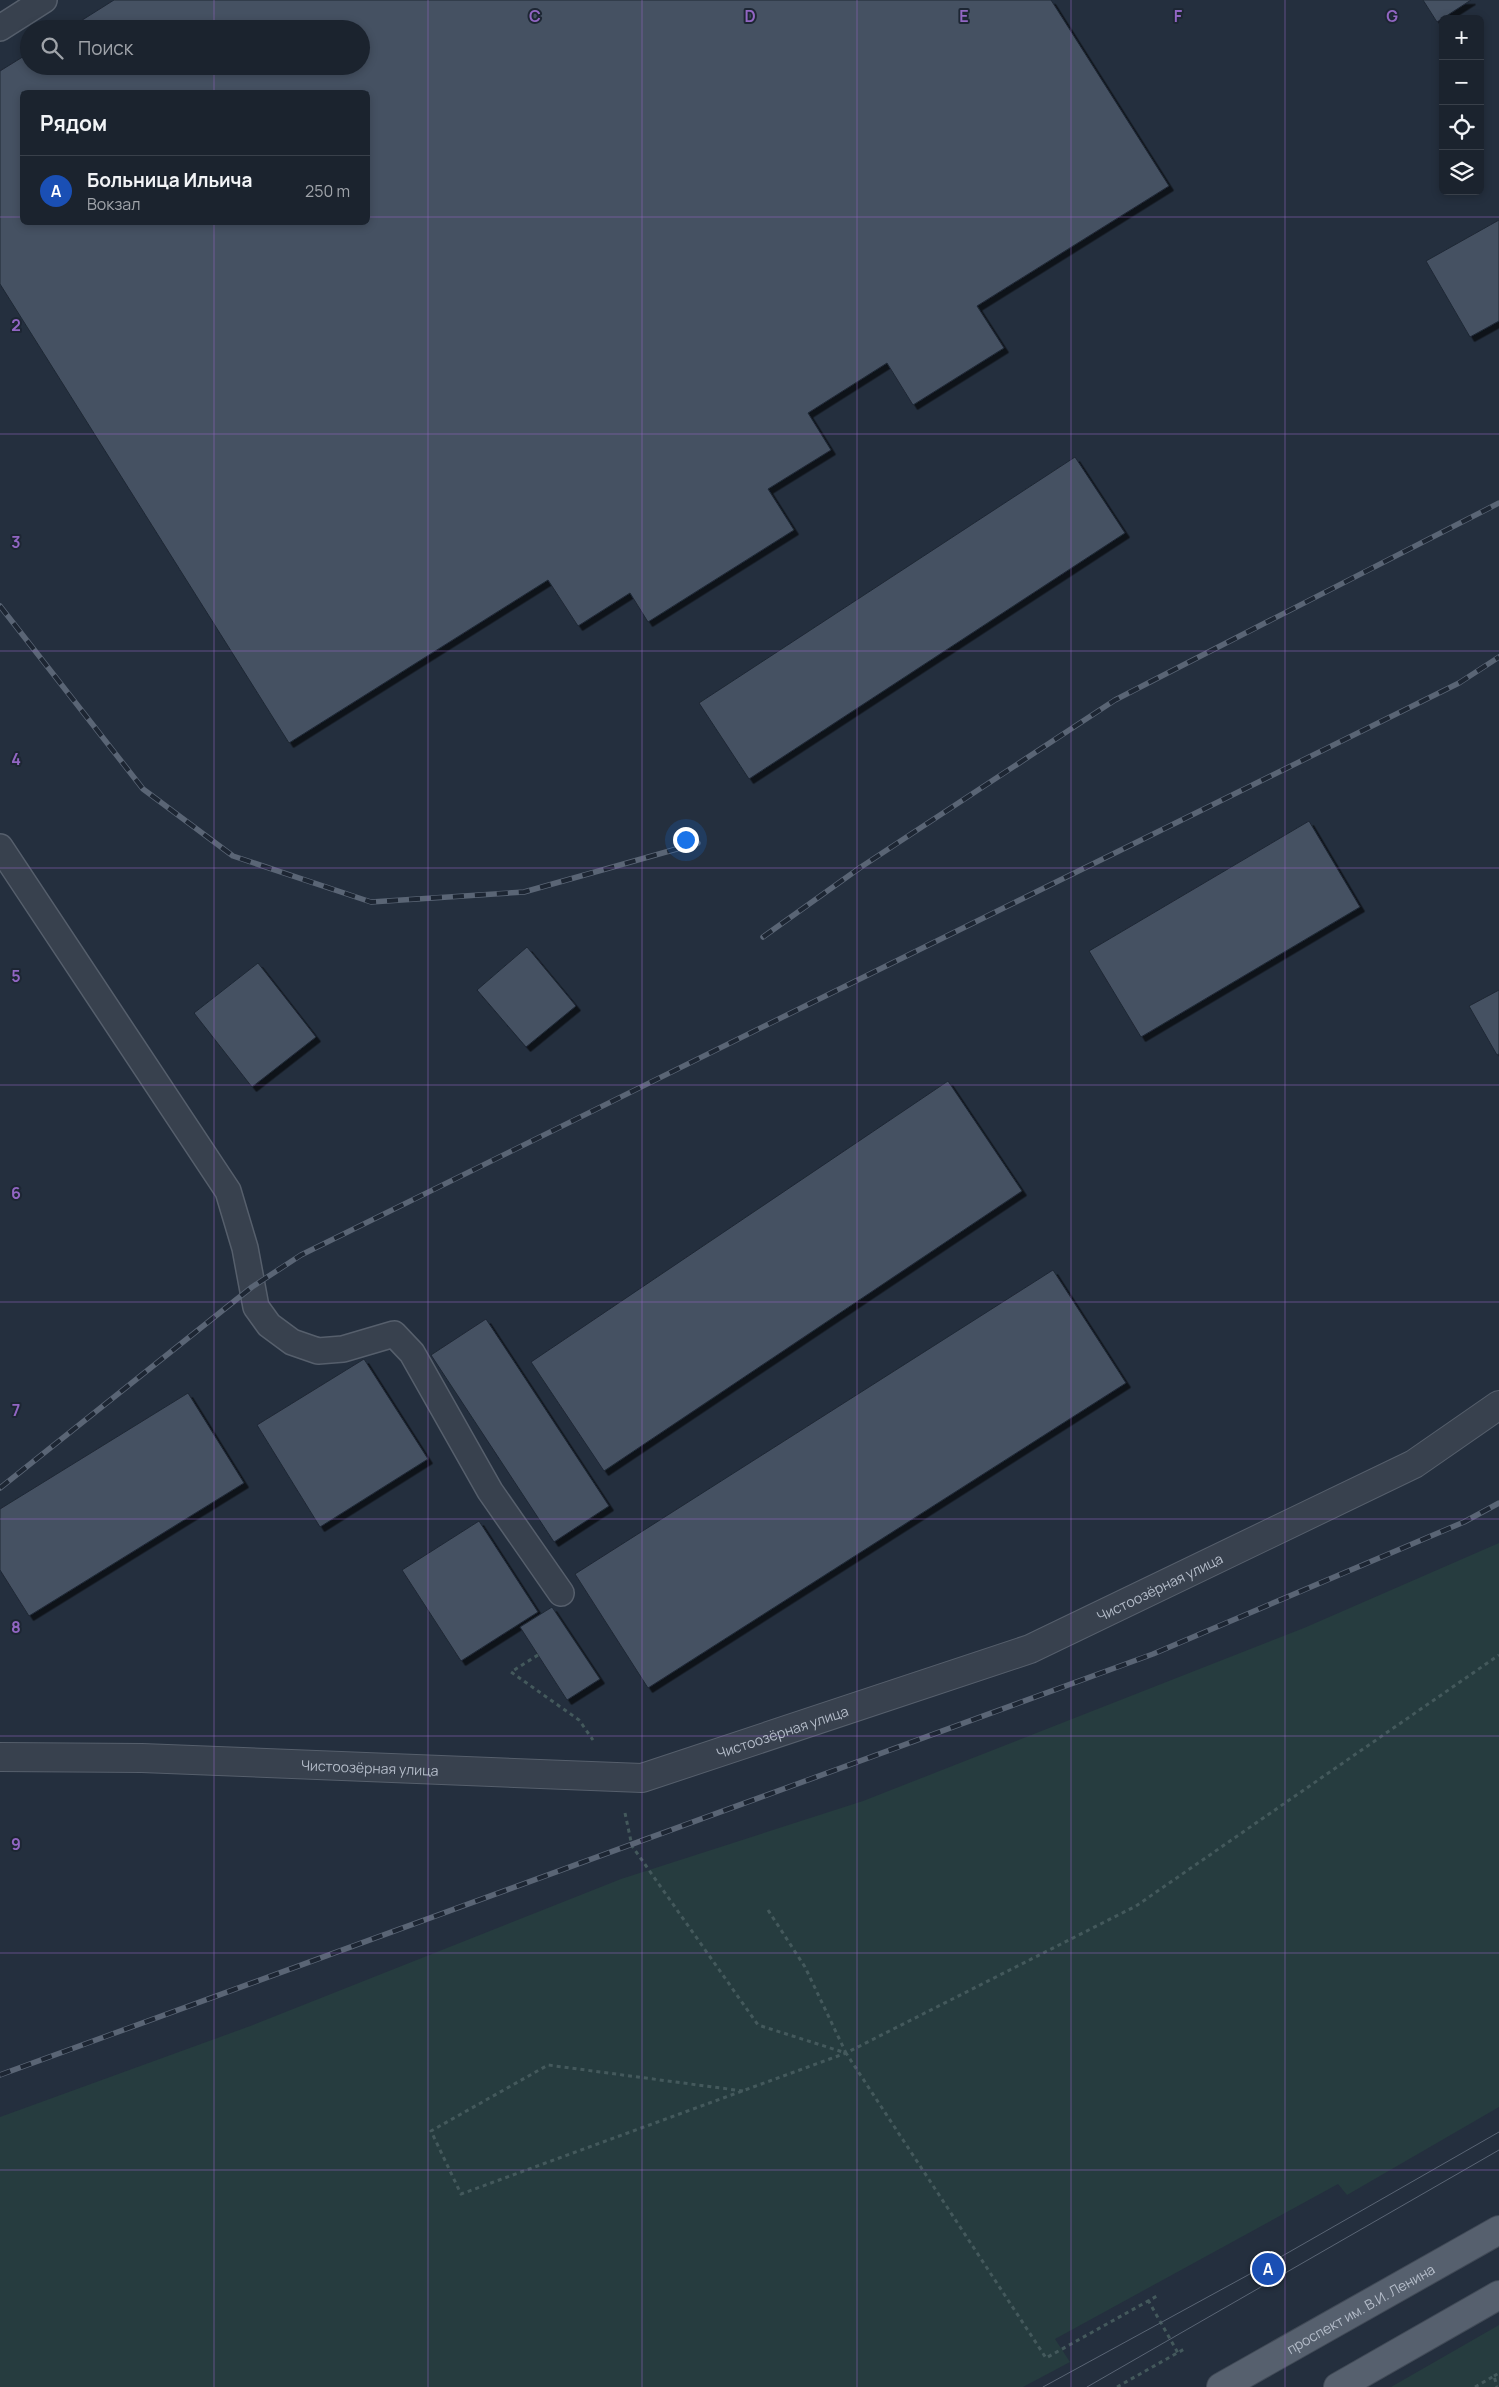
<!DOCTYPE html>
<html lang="ru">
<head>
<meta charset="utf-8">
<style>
	:root { --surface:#1b232e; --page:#242b36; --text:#f1f3f6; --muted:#a0a4aa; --line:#39404a; --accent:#8ab4f8 }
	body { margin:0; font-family:Manrope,sans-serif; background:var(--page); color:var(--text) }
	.controls { position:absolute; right:15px; top:15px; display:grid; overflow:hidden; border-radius:8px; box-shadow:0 2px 8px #0003 }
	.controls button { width:45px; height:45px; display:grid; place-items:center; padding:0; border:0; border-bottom:1px solid var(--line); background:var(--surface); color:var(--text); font:25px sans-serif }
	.you { position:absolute; left:685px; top:839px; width:18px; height:18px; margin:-12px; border:4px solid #fff; border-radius:50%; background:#1a73e8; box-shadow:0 0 0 8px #1a73e833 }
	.badge { display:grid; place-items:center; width:32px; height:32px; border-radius:50%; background:var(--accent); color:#fff; font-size:16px; font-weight:700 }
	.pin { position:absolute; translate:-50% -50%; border:2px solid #fff; box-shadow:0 1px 5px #0006 }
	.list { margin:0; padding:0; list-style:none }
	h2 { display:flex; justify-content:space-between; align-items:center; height:65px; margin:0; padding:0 20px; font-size:21px }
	h2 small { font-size:16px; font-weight:400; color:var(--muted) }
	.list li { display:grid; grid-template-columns:32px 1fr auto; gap:15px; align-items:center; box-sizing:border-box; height:70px; padding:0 20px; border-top:1px solid var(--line) }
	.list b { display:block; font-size:19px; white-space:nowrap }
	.list p { margin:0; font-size:16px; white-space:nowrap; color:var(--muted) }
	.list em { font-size:16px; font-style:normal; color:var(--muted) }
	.icon { flex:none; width:28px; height:28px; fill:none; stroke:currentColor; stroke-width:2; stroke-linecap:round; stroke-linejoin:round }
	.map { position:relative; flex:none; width:1499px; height:2387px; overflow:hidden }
	.search { position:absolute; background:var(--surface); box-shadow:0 2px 8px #0003; left:20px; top:20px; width:350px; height:55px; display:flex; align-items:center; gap:12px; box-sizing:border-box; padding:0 18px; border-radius:28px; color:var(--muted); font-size:19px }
	.panel { position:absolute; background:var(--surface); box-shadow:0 2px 8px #0003; left:20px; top:90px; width:350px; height:135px; border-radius:8px }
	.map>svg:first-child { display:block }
</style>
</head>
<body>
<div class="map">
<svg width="1499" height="2387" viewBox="0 0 1499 2387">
	<defs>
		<filter id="shadow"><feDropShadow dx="4.5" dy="4.5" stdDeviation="0" flood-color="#0009"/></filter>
	</defs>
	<rect width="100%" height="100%" fill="#242f3e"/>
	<!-- green -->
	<path fill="#263c3f" d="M1499 1543V2107L1347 2195 1338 2184 1055 2339 1070 2362 1023 2387H0V2117L253 2025 621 1879 863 1801 1304 1628Z
		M1499 2325V2387H1391Z"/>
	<!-- building -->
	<path fill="#455162" stroke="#1f2835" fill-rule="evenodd" filter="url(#shadow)" d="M114 0H1051L1169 186 977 306 1004 348 913 405 887 363 808 413 831 450 768 489 794 530 648 622 630 593 578 626 548 580 289 743 0 284V71L29 53V66H361V29H68ZM22 92H368V222H22Z
		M1423 0H1471L1437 22Z
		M1499 220V321L1470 337 1426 261Z
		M1075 457 1125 533 749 779 699 703Z
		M1309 821 1360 907 1141 1037 1089 951Z
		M527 947 576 1006 526 1047 477 990Z
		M258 963 316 1037 252 1087 194 1013Z
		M1499 990V1054L1497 1055 1469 1006Z
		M948 1081 1022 1191 604 1471 531 1362Z
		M1053 1270 1126 1383 648 1688 575 1574Z
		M486 1319 609 1506 554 1542 431 1355Z
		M364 1359 428 1459 320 1527 257 1425Z
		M188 1393 244 1483 29 1616 0 1570V1509Z
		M479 1521 538 1612 461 1661 402 1570Z
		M552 1607 600 1679 567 1700 520 1627Z"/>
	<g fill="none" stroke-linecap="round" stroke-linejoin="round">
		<!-- lane casing -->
		<g stroke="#565f6c" stroke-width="28">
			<path id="lane" d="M0 28 44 0
				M0 847 228 1191 245 1248 256 1307 269 1325 292 1342 318 1351 343 1349 394 1334 412 1353 490 1491 561 1593"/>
		</g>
		<!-- street casing -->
		<g stroke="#565f6c" stroke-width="30">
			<g id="street">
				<path id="s1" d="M0 1757 142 1758 642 1778 1030 1649 1414 1464 1499 1405"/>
			</g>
		</g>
		<!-- primary casing -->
		<g stroke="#414a57" stroke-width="30">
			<g id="primary">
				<path id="s2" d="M1221 2387 1499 2230"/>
				<path d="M1338 2387 1499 2295"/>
			</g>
		</g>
		<!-- path -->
		<path stroke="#44595c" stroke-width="3" stroke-dasharray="4 4" stroke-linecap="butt" d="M538 1655 511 1672 579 1720 593 1740
			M625 1813 632 1846 758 2025 846 2053 1046 2358 1157 2296
			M768 1910 805 1967 846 2053
			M743 2091 548 2065 431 2131 461 2194 846 2053 1136 1906 1499 1655
			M1148 2300 1178 2353
			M1494 2376 1499 2373
			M1117 2387 1186 2348
			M1475 2387 1494 2376 1497 2387"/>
		<!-- lane -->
		<use href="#lane" stroke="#38414e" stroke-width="25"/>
		<!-- street -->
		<use href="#street" stroke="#38414e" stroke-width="28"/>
		<!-- primary -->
		<use href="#primary" stroke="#56606e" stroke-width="28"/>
		<!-- tram -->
		<path stroke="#5a6575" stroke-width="1" d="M1043 2387 1270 2263 1499 2132
			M1087 2387 1499 2150"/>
		<!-- rail casing -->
		<g stroke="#5a6575" stroke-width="5.5">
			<path id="rail" d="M0 606 143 789 233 856 371 902 524 892 698 843
				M763 937 861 867 1115 700 1499 503
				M0 1488 252 1287 301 1255 1459 683 1499 657
				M0 2075 1153 1654 1464 1522 1499 1503"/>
		</g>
		<!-- rail -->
		<use href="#rail" stroke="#1d2633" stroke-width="4" stroke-dasharray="11" stroke-linecap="butt"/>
	</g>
	<!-- grid -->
	<path fill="none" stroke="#9266c3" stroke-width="1" stroke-opacity="0.55" d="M214 0V29M428 0V2387M642 0V2387M857 0V2387M1071 0V2387M1285 0V2387M214 66V92M0 217H22M368 217H1499M214 222V2387M0 434H1499M0 651H1499M0 868H1499M0 1085H1499M0 1302H1499M0 1519H1499M0 1736H1499M0 1953H1499M0 2170H1499"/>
	<g text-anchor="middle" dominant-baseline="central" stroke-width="4" stroke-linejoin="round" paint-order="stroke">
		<!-- street labels -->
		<g font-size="14" fill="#b4bcc9" stroke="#1d2633">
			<text stroke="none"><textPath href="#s1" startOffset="1195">Чистоозёрная улица</textPath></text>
			<text stroke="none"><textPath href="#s1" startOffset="790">Чистоозёрная улица</textPath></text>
			<text stroke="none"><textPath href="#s1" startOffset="370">Чистоозёрная улица</textPath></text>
			<text stroke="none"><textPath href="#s2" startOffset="160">проспект им. В.И. Ленина</textPath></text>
		</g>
	</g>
	<g font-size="16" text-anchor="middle" font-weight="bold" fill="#9266c3" stroke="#1d2633" stroke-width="4" stroke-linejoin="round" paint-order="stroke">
		<text x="535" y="22">C</text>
		<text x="750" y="22">D</text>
		<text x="964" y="22">E</text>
		<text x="1178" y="22">F</text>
		<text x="1392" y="22">G</text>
		<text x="16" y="331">2</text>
		<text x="16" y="548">3</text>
		<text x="16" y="765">4</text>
		<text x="16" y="982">5</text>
		<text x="16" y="1199">6</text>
		<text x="16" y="1416">7</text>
		<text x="16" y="1633">8</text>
		<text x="16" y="1850">9</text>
	</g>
</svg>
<div class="controls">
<button>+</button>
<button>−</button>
<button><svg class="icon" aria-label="locate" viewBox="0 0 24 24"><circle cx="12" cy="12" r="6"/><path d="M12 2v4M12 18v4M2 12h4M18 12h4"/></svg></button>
<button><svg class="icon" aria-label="layers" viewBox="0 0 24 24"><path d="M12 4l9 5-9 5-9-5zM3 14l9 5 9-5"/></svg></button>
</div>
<div class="you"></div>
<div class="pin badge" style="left:1268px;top:2269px;background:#1a4fb4">A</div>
<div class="search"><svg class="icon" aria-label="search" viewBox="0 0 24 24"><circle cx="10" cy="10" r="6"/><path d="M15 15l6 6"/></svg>Поиск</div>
<section class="panel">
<h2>Рядом<small></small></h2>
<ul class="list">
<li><span class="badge" style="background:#1a4fb4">A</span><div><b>Больница Ильича</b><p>Вокзал</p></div><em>250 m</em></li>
</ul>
</section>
</div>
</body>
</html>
